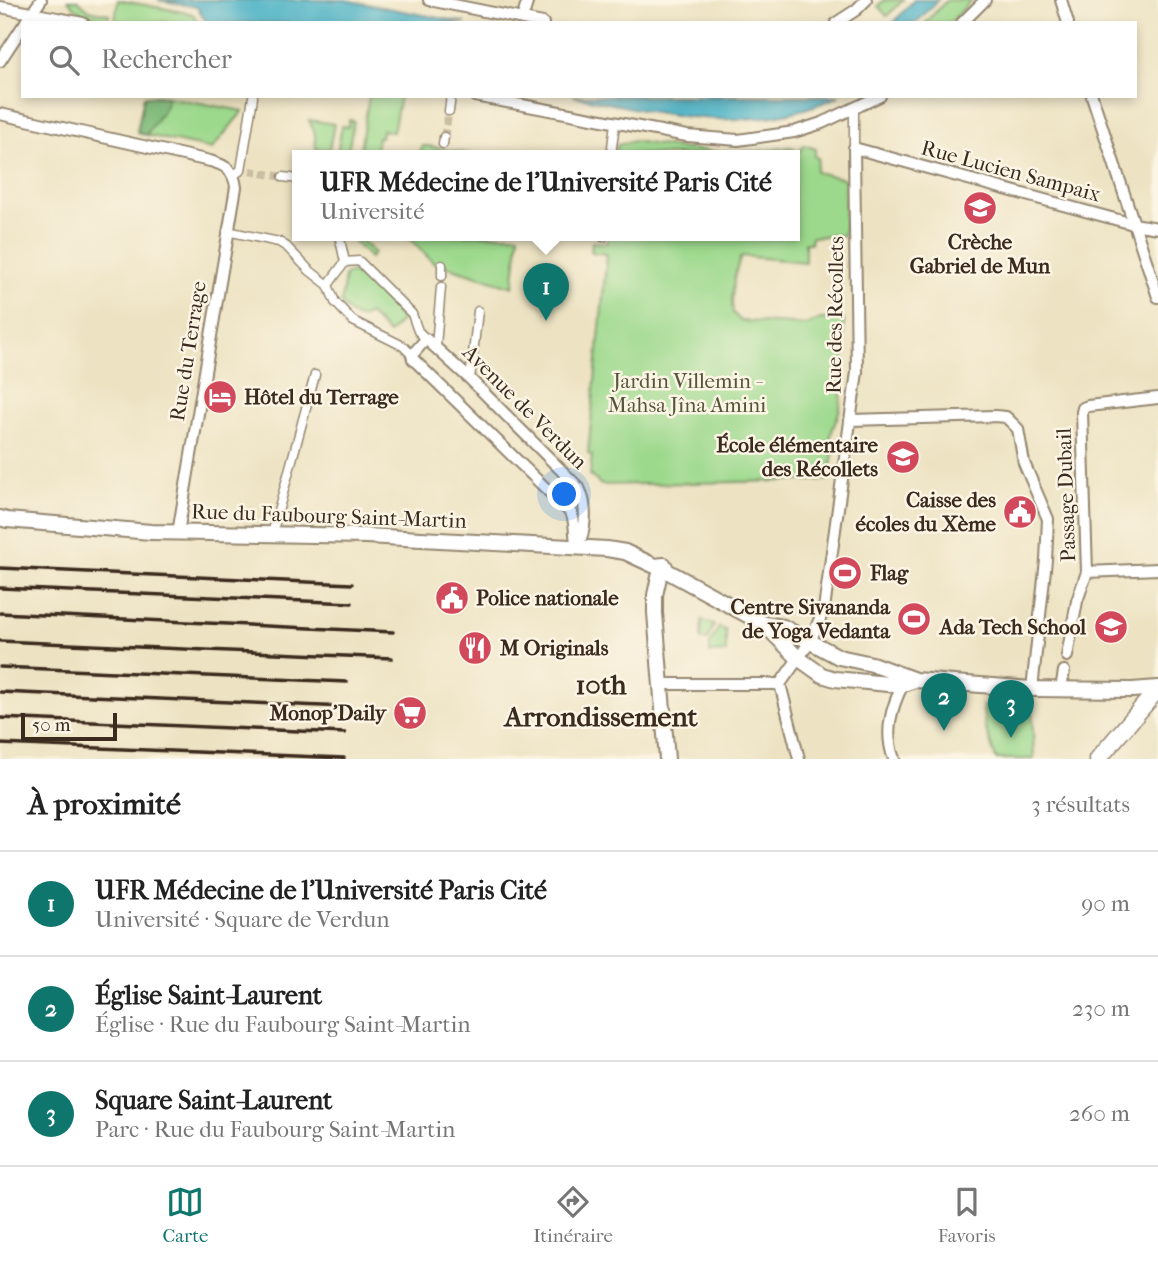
<!DOCTYPE html>
<html lang="fr">
<head>
<meta charset="utf-8">
<style>
	:root { --surface:#fff; --page:#f2f2f2; --text:#222; --muted:#767676; --line:#e0e0e0; --accent:#0f766e }
	body { margin:0; font-family:"IM FELL French Canon",serif; background:var(--page); color:var(--text) }
	.scale { position:absolute; left:21px; bottom:18px; width:96px; box-sizing:border-box; padding-left:7px; border:4px solid #3b2a1e; border-top:0; font-size:19px; line-height:24px; white-space:nowrap; color:#3b2a1e; -webkit-text-stroke:5px #fcf5e5; paint-order:stroke }
	.you { position:absolute; left:565px; top:495px; width:24px; height:24px; margin:-18px; border:5px solid #fff; border-radius:50%; background:#1a73e8; box-shadow:0 0 0 10px #1a73e833 }
	.badge { display:grid; place-items:center; width:46px; height:46px; border-radius:50%; background:var(--accent); color:#fff; font-size:23px; font-weight:700 }
	.pin { position:absolute; translate:-50% -58px; filter:drop-shadow(0 2px 4px #0008) }
	.pin::after { content:''; position:absolute; top:37px; width:24px; height:21px; background:inherit; clip-path:polygon(0 0,100% 0,50% 100%) }
	.popup { position:absolute; left:292px; top:150px; width:508px; height:91px; box-sizing:border-box; display:grid; place-content:center; border-radius:0px; background:var(--surface); filter:drop-shadow(0 2px 5px #0005); font-size:23px; white-space:nowrap; color:var(--muted) }
	.popup b { font-size:26px; color:var(--text) }
	.popup::after { content:''; position:absolute; left:50%; top:100%; margin-left:-14px; border:14px solid transparent; border-top-color:var(--surface) }
	.list { margin:0; padding:0; list-style:none }
	h2 { display:flex; justify-content:space-between; align-items:center; height:91px; margin:0; padding:0 28px; font-size:30px }
	h2 small { font-size:23px; font-weight:400; color:var(--muted) }
	.list li { display:grid; grid-template-columns:46px 1fr auto; gap:21px; align-items:center; box-sizing:border-box; height:105px; padding:0 28px; border-top:2px solid var(--line) }
	.list b { display:block; font-size:26px; white-space:nowrap }
	.list p { margin:0; font-size:23px; white-space:nowrap; color:var(--muted) }
	.list em { font-size:23px; font-style:normal; color:var(--muted) }
	.icon { flex:none; width:38px; height:38px; fill:none; stroke:currentColor; stroke-width:2; stroke-linecap:round; stroke-linejoin:round }
	.map { position:relative; flex:none; width:1158px; height:759px; overflow:hidden }
	.search { position:absolute; background:var(--surface); box-shadow:0 4px 10px #0003; left:21px; right:21px; top:21px; height:77px; display:flex; align-items:center; gap:18px; box-sizing:border-box; padding:0 24px; border-radius:0px; color:var(--muted); font-size:26px }
	.sheet { height:406px; background:var(--surface) }
	nav { display:flex; justify-content:space-around; align-items:center; box-sizing:border-box; height:98px; border-top:2px solid var(--line); background:var(--surface); font-size:19px; color:var(--muted) }
	nav a { display:grid; justify-items:center; gap:4px }
	nav .on { color:var(--accent) }
	.map>svg:first-child { display:block }
</style>
</head>
<body>
<div class="map">
<svg width="1158" height="759" viewBox="0 0 1158 759">
	<rect width="100%" height="100%" fill="#fcf5e5"/>
	<filter id="ink" filterUnits="userSpaceOnUse"><feTurbulence type="fractalNoise" baseFrequency=".0143" numOctaves="2"/><feDisplacementMap in="SourceGraphic" scale="14" xChannelSelector="R" yChannelSelector="G"/><feConvolveMatrix kernelMatrix="1 2 1 2 8 2 1 2 1" color-interpolation-filters="sRGB"/></filter>
	<filter id="wash" filterUnits="userSpaceOnUse"><feTurbulence type="fractalNoise" baseFrequency=".00686" numOctaves="4" result="noise"/><feDisplacementMap in="SourceGraphic" scale="28" xChannelSelector="R" yChannelSelector="G"/><feGaussianBlur stdDeviation="1.57" result="paint"/><feColorMatrix in="noise" values="0 0 0 0 0 0 0 0 0 0 0 0 0 0 0 0 0 1.4 0 .05"/><feComposite in="paint" operator="in"/></filter>
	<g filter="url(#wash)">
		<rect width="100%" height="100%" fill="#ede3c3"/>
		<!-- green -->
		<path fill="#9dd98d" stroke="#6c8256" stroke-width="2" d="M68 0H78L89 10 109 14 108 20C93 17 77 14 68 0Z
			M118 0 193 14 198 23 115 21Z
			M884 0H903L887 16 878 6Z
			M947 0H972L950 23H925Z
			M144 96H163L243 111 212 149 137 133Z
			M369 96 400 97 393 132 382 130 381 137H378L375 155H359Z
			M309 120 334 124 329 150 316 149 315 134Z
			M349 120 354 121 347 155 337 153 342 126 348 127Z
			M634 141C689 151 735 156 791 147L799 152 804 145 816 149 814 156 818 158 816 172 845 179 844 235 811 237V243H805V262L741 256C734 274 730 293 733 313L741 321 807 325 821 319H844C844 348 845 378 840 407 838 421 831 426 830 442L834 447 829 480 601 485 590 475 592 455 588 454 607 254 591 252 592 242 607 243 608 235H794V155H616L617 145Z
			M423 146H428L476 155H418Z
			M348 235H364L363 242 374 253 370 258Z
			M406 235H519L513 287 433 262Z
			M357 271 403 318 389 334 369 314C356 323 349 313 341 304L345 275Z
			M702 620 714 625 707 640H701Z
			M719 627 726 631V652L710 653V643Z
			M983 706 1032 710 1034 759H996L985 727Z"/>
		<!-- forest -->
		<path fill="#7eb978" stroke="#5c724b" stroke-width="2" d="M144 96 167 97 166 106 146 135 137 133Z"/>
		<!-- water -->
		<path fill="#46b0c4" stroke="#406d71" stroke-width="2" d="M158 0H345L466 23H207L197 7Z
			M914 0H938L916 23H893Z
			M573 96H839C748 138 666 114 573 96Z"/>
	</g>
	<g filter="url(#ink)">
		<g fill="none" stroke-linecap="round" stroke-linejoin="round">
			<!-- pedestrian-tunnel -->
			<path stroke="#c9bea2" stroke-width="8" stroke-dasharray="8 4" stroke-linecap="butt" d="M444 137 449 111
				M250 171 283 177"/>
			<!-- pedestrian casing -->
			<g stroke="#948670" stroke-width="11">
				<path id="pedestrian" d="M854 110V148
					M449 111 451 96
					M443 144 444 137
					M611 155 615 123
					M234 175 241 170 253 97
					M283 177 298 179
					M227 231 279 242 287 247 309 270 328 285 335 302 353 321 403 346 412 355
					M339 235 345 262
					M603 237V235
					M442 276V265
					M328 285 345 262 359 261 412 314 418 331 426 339
					M436 346 441 287
					M470 379 478 311
					M272 534 315 375"/>
			</g>
			<!-- minor casing -->
			<g stroke="#948670" stroke-width="14">
				<path id="minor" d="M429 0 543 23
					M1061 0 1068 23
					M0 7 83 23
					M522 19 528 0
					M25 23 41 0
					M836 23 856 10 866 0
					M962 23 985 0
					M0 61 23 26
					M475 96 687 136 738 140 794 132 822 123 880 96
					M1092 96 1158 297
					M0 114 210 161C226 165 234 171 236 187L178 533
					M426 339 470 379 579 488C588 506 586 531 577 548 574 537 576 521 571 513L413 359 412 355Z
					M1158 398 1088 406 1083 408 1082 412 1087 572 1158 569
					M850 420 995 416 1006 417 1018 429 1024 463 1048 519 1046 560 1032 689
					M1067 656 1077 601 1087 572
					M661 684H780
					M1061 689 1064 671
					M799 759 780 684 810 642 824 609 853 400 857 372 854 148 1133 224 1158 228
					M894 759C884 733 891 708 903 684"/>
			</g>
			<!-- secondary casing -->
			<g stroke="#948670" stroke-width="18">
				<path id="secondary" d="M0 518 7 520 151 532 366 536 607 549 625 552 655 566 664 565 667 571 764 624 798 658 822 675 835 679 888 684H903L915 680
					M659 577 655 595V613L667 759
					M764 624 783 627 839 657 872 664 915 680 1032 689 1132 690 1158 688"/>
			</g>
			<!-- primary casing -->
			<g stroke="#948670" stroke-width="19">
				<path id="primary" d="M1098 759 1158 689"/>
			</g>
			<!-- pedestrian -->
			<use href="#pedestrian" stroke="#fff" stroke-width="8"/>
			<!-- minor -->
			<use href="#minor" stroke="#fff" stroke-width="10"/>
			<!-- secondary -->
			<use href="#secondary" stroke="#fff" stroke-width="14"/>
			<!-- primary -->
			<use href="#primary" stroke="#fff" stroke-width="16"/>
			<!-- rail -->
			<path stroke="#3b2a1e" stroke-width="3.5" d="M0 568 352 584
				M0 588 352 603
				M0 613 393 632
				M0 641 392 658
				M0 667 347 682
				M0 692 346 707
				M0 718 345 733
				M0 744 344 758"/>
		</g>
	</g>
	<!-- icons -->
	<defs>
		<g id="school-disc" transform="scale(1.75)"><circle r="9.5" fill="#d1495b" stroke="#fcf5e5"/><path d="M0-5L7-2L0 1L-7-2ZM-4 1L0 2.5L4 1V4Q0 6-4 4Z" fill="#fff"/></g>
		<g id="hotel-disc" transform="scale(1.75)"><circle r="9.5" fill="#d1495b" stroke="#fcf5e5"/><path d="M-6-4.5h1.5V1H6V5H4.5V3h-9V5H-6ZM-4 0a1.8 1.8 0 1 1 3.6 0ZM.5 0V-2.5h3Q6-2.5 6 0Z" fill="#fff"/></g>
		<g id="civic-disc" transform="scale(1.75)"><circle r="9.5" fill="#d1495b" stroke="#fcf5e5"/><path d="M-.6-6.5H3V-4.5H.6V-3L4-1V1h2V6H-6V1h2V-1L-.6-3ZM-1.2 2.5V6h2.4V2.5Z" fill="#fff"/></g>
		<g id="stadium-disc" transform="scale(1.75)"><circle r="9.5" fill="#d1495b" stroke="#fcf5e5"/><path d="M0-5a6.5 5 0 1 0 0 10a6.5 5 0 1 0 0-10ZM-3.5-1.8h7v3.6h-7Z" fill="#fff"/></g>
		<g id="university-disc" transform="scale(1.75)"><circle r="9.5" fill="#d1495b" stroke="#fcf5e5"/><path d="M0-5L7-2L0 1L-7-2ZM-4 1L0 2.5L4 1V4Q0 6-4 4Z" fill="#fff"/></g>
		<g id="restaurant-disc" transform="scale(1.75)"><circle r="9.5" fill="#d1495b" stroke="#fcf5e5"/><path d="M-5-6h1v4h1v-4h1v4h1v-4h1v5L-1.5 .5V6h-2V.5L-5-1ZM5-6V6H3V1.5H1.5Q1.5-4 5-6Z" fill="#fff"/></g>
		<g id="supermarket-disc" transform="scale(1.75)"><circle r="9.5" fill="#d1495b" stroke="#fcf5e5"/><path d="M-6-5.5h2.5l.6 2H6L4.5 2H-2.5L-4.4-4H-6ZM-1.5 3.2a1.3 1.3 0 1 0 .1 0ZM3 3.2a1.3 1.3 0 1 0 .1 0Z" fill="#fff"/></g>
	</defs>
	<g fill-rule="evenodd">
		<use href="#school-disc" x="980" y="208"/>
		<use href="#hotel-disc" x="220" y="397"/>
		<use href="#school-disc" x="903" y="457"/>
		<use href="#civic-disc" x="1020" y="512"/>
		<use href="#stadium-disc" x="845" y="573"/>
		<use href="#civic-disc" x="452" y="598"/>
		<use href="#stadium-disc" x="914" y="619"/>
		<use href="#university-disc" x="1111" y="627"/>
		<use href="#restaurant-disc" x="475" y="648"/>
		<use href="#supermarket-disc" x="410" y="713"/>
	</g>
	<g text-anchor="middle" dominant-baseline="central" stroke-width="5" stroke-linejoin="round" paint-order="stroke">
		<!-- street labels -->
		<g font-size="21" fill="#3b2a1e" stroke="#fcf5e5">
			<text transform="translate(1011 171) rotate(15)">Rue Lucien Sampaix</text>
			<text transform="translate(835 315) rotate(-89)">Rue des Récollets</text>
			<text transform="translate(188 351) rotate(-81)">Rue du Terrage</text>
			<text transform="translate(525 407) rotate(45)">Avenue de Verdun</text>
			<text transform="translate(1066 495) rotate(-92)">Passage Dubail</text>
			<text transform="translate(329 516) rotate(2)">Rue du Faubourg Saint-Martin</text>
		</g>
		<!-- poi labels -->
		<g font-size="21" font-weight="bold" fill="#3b2a1e" stroke="#fcf5e5" text-anchor="end">
			<text x="980" y="242" text-anchor="middle">Crèche<tspan x="980" dy="24">Gabriel de Mun</tspan></text>
			<text x="244" y="397" text-anchor="start">Hôtel du Terrage</text>
			<text x="878" y="445">École élémentaire<tspan x="878" dy="24">des Récollets</tspan></text>
			<text x="996" y="500">Caisse des<tspan x="996" dy="24">écoles du Xème</tspan></text>
			<text x="870" y="573" text-anchor="start">Flag</text>
			<text x="476" y="598" text-anchor="start">Police nationale</text>
			<text x="890" y="607">Centre Sivananda<tspan x="890" dy="24">de Yoga Vedanta</tspan></text>
			<text x="1086" y="627">Ada Tech School</text>
			<text x="500" y="648" text-anchor="start">M Originals</text>
			<text x="386" y="713">Monop'Daily</text>
		</g>
		<!-- park labels -->
		<g font-size="21" fill="#54563a" stroke="#fcf5e5">
			<text x="687" y="381">Jardin Villemin -<tspan x="687" dy="24">Mahsa Jîna Amini</tspan></text>
		</g>
		<!-- district labels -->
		<g font-size="28" font-weight="bold" fill="#3b2a1e" stroke="#fcf5e5">
			<text x="601" y="684">10th<tspan x="601" dy="32">Arrondissement</tspan></text>
		</g>
	</g>
</svg>
<div class="scale">50 m</div>
<div class="you"></div>
<div class="pin badge" style="left:546px;top:321px">1</div>
<div class="popup"><b>UFR Médecine de l'Université Paris Cité</b>Université</div>
<div class="pin badge" style="left:944px;top:731px">2</div>
<div class="pin badge" style="left:1011px;top:738px">3</div>
<div class="search"><svg class="icon" aria-label="search" viewBox="0 0 24 24"><circle cx="10" cy="10" r="6"/><path d="M15 15l6 6"/></svg>Rechercher</div>
</div>
<section class="sheet">
<h2>À proximité<small>3 résultats</small></h2>
<ul class="list">
<li><span class="badge">1</span><div><b>UFR Médecine de l'Université Paris Cité</b><p>Université · Square de Verdun</p></div><em>90 m</em></li>
<li><span class="badge">2</span><div><b>Église Saint-Laurent</b><p>Église · Rue du Faubourg Saint-Martin</p></div><em>230 m</em></li>
<li><span class="badge">3</span><div><b>Square Saint-Laurent</b><p>Parc · Rue du Faubourg Saint-Martin</p></div><em>260 m</em></li>
</ul>
</section>
<nav>
<a class="on"><svg class="icon" aria-label="map" viewBox="0 0 24 24"><path d="M3 6l6-2 6 2 6-2v14l-6 2-6-2-6 2zM9 4v14M15 6v14"/></svg>Carte</a>
<a><svg class="icon" aria-label="directions" viewBox="0 0 24 24"><path d="M12 3l9 9-9 9-9-9zM9 14v-3h6M13 9l2 2-2 2"/></svg>Itinéraire</a>
<a><svg class="icon" aria-label="saved" viewBox="0 0 24 24"><path d="M7 4h10v16l-5-4-5 4z"/></svg>Favoris</a>
</nav>
</body>
</html>
